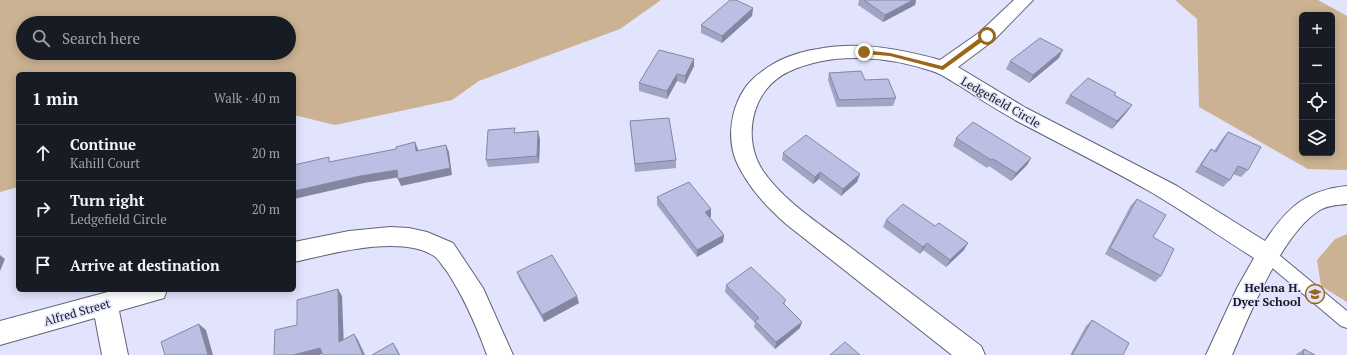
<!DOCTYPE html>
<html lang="en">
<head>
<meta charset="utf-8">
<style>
	:root { --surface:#171b24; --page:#242831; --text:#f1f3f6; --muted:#9ea1a6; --line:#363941 }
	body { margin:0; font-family:"PT Serif",serif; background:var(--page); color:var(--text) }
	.controls { position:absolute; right:12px; top:12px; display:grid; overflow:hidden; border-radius:6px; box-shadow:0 2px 10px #0003 }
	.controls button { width:36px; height:36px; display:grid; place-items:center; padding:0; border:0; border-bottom:1px solid var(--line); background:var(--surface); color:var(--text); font:20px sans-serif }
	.stop { position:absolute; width:12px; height:12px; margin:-9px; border:3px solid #986719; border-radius:50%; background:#fff }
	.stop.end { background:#986719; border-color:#fff; box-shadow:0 1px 4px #0008 }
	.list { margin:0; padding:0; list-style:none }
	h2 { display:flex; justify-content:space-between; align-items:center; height:52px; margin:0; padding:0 16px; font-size:17px }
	h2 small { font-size:13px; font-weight:400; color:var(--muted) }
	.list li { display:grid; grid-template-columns:26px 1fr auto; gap:12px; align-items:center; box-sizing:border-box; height:56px; padding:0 16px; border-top:1px solid var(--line) }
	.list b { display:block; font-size:15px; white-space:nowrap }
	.list p { margin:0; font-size:13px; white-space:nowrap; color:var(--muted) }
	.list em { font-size:13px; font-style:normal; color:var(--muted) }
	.icon { flex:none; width:22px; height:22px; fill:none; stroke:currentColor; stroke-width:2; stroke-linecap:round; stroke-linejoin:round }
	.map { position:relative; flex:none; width:1347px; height:355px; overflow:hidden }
	.search { position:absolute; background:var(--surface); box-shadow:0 2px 10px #0003; left:16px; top:16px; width:280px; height:44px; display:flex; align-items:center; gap:10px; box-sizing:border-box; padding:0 14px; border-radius:22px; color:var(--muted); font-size:15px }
	.panel { position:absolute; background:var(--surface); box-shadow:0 2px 10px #0003; left:16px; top:72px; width:280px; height:220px; border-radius:6px }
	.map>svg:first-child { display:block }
</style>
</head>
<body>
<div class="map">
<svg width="1347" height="355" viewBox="0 0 1347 355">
	<rect width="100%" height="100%" fill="#e2e4fd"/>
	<!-- forest -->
	<path fill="#cbb292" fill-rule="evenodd" d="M0 0H661L620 29 479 81 452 100 335 125 294 115V74H18V187L0 192ZM23 23H289V53H23Z
		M1175 0H1318L1347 16V170L1308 169 1199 107 1197 19ZM1302 15H1332V153H1302Z
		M1347 234V302L1321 286 1317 260 1335 239Z"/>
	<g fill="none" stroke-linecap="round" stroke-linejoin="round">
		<!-- service casing -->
		<g stroke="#616378" stroke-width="2">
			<path id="service" d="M1268 249 1273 250 1347 311V328L1341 326 1263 260 1260 255 1263 250Z"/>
		</g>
		<!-- minor casing -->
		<g stroke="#616378" stroke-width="2">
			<path id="minor" d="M1014 0H1033L994 40 958 67 1026 108 1177 186 1265 241C1287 208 1306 190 1347 186V204C1338 205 1329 205 1320 210 1282 233 1250 314 1232 355H1206L1237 288 1254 258C1219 236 1185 212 1149 191 1105 166 1060 144 1015 120 996 109 978 98 960 86 951 81 942 74 932 71 887 56 832 51 788 72 752 89 741 138 763 171 784 201 817 222 846 244 891 278 936 312 981 346L985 355H952L786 224C766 206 749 188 737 163 724 134 733 92 760 73 776 60 797 52 818 49 859 41 901 49 940 60L980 32Z
				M390 227 409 228 427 232 453 243 483 288 513 355H487C476 325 464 297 446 270 442 266 439 259 434 256 401 234 330 254 294 262V242L349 231Z
				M115 290H167L164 298 119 311 128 355H102L95 318 0 345V321Z"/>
		</g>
		<!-- service -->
		<use href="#service" fill="#fff" fill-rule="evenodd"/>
		<!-- minor -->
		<use href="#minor" fill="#fff" fill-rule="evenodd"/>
	</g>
	<!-- wall -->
	<path fill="#a2a4c4" d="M859 0H916L915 5 883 22 858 5Z
		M753 8 752 16 722 43 701 33V25Z
		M1059 58 1029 83 1006 69 1010 61Z
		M694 59V66L685 84 677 81 667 99 639 91V83Z
		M829 73 865 80 896 98 893 106 837 107 828 80Z
		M1116 93 1115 95 1127 112 1112 129 1065 103 1070 95Z
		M630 121 676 160V168L635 172Z
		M1228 132 1248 170 1241 177 1233 174 1230 180 1223 187 1195 172 1205 157 1211 149 1214 151 1222 139Z
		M516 133 540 139 539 163 488 167 486 160Z
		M956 138 1031 158 1027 165 1011 181 989 166 987 168 953 146Z
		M783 153 860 174 857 182 841 196 819 179 813 184 782 160Z
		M657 197 711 217H709L724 235 723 242 697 257 657 205Z
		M1137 199 1161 276 1155 282 1105 254 1131 205Z
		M886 220 964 250 946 267 923 250 920 254 883 227Z
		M517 272 579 303 544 322 519 278Z
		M726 285 786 300 784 305 800 328 775 349 754 327 755 323 725 292Z
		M1092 320 1123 355H1070L1086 326Z
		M1304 349 1315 355H1295Z"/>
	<!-- shaded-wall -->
	<path fill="#8486a0" d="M913 0H916L915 5 883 22 885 15Z
		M753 8 752 16 722 43V36Z
		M1063 50 1059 58 1029 83 1033 75Z
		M694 59V66L685 84V76Z
		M677 74V81L667 99V91Z
		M1132 105 1127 112 1112 129 1117 121Z
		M538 131 540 139 539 163 537 156Z
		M415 142 418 149 419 158 416 151Z
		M446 145 449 152 452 175 401 186 398 179Z
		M1031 158 1027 165 1011 181 1016 173Z
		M397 170 401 177 364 183 294 199V203V191L360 176Z
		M820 172 819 179 813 184 815 177Z
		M860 174 857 182 841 196 843 189Z
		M711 209V217L705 220V212Z
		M724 235 723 242 697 257V250Z
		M927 243 923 250 920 254 923 247Z
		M968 243 964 250 946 267 950 260Z
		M0 255 5 259 0 271Z
		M338 289 342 296 344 348 339 342Z
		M577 296 579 303 544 322 542 315Z
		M802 322 800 328 775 349 776 342Z
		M199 324 206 330 213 355H208Z
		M354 334 358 340 365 355H363Z
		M393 343 397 349 400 355H399Z
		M320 348 325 353 319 355H293Z"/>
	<!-- building -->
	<path fill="#bcbfe4" stroke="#8486a0" d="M730 0H736L753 8 722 36 701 25Z
		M864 0H913L885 15Z
		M1040 38 1063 50 1033 75 1010 61Z
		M659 50 694 59 685 76 677 74 667 91 639 83Z
		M861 71 865 80 888 79 896 98 839 100 829 73Z
		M1088 78 1116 93 1114 95 1132 105 1117 121 1070 95Z
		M669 118 676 160 635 164 630 121Z
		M973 122 1031 158 1016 173 993 159 991 160 956 138Z
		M515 128 514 133 538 131 537 156 486 160 488 130Z
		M1228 132 1261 147 1248 170 1238 166 1230 180 1201 165 1211 149 1216 152Z
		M806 135 860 174 843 189 820 172 815 177 783 153Z
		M415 142 416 151 446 145 450 168 398 179 397 170 360 176 294 191V165L329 157V162L396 149V147Z
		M689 182 711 209 705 212 724 235 697 250 657 197Z
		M1137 199 1166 215 1153 237 1174 249 1161 276 1110 248Z
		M903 204 935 226 939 223 968 243 950 260 927 243 923 247 886 220Z
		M552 255 577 296 542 315 517 272Z
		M751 267 786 300 783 303 802 322 776 342 755 321 759 318 726 285Z
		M338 289 339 342 354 334 363 355H323L320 348 293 355H274L275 330 297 325V300Z
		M1092 320 1129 343 1123 355H1072Z
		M199 324 208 355H165L161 342Z
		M845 342 860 355H830Z
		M393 343 399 355H372Z
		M1304 349 1315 355H1303Z"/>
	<!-- route -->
	<path fill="#986719" d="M985 34 990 36 943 70 890 56 864 54 861 52 864 50 890 53 942 66Z"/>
	<!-- icons -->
	<defs>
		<g id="school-ring" transform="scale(1)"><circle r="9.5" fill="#e2e4fd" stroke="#986719" stroke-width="1.5"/><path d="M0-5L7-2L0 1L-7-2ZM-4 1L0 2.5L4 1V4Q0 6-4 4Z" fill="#986719"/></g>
	</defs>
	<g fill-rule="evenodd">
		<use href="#school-ring" x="1315" y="294"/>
	</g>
	<g text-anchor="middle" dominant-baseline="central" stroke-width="3" stroke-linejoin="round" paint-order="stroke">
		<!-- street labels -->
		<g font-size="12" fill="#171820" stroke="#e2e4fd">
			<text transform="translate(1001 102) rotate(30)">Ledgefield Circle</text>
			<text transform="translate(77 312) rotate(-16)">Alfred Street</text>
		</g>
		<!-- poi labels -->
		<g font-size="12" font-weight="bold" fill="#171820" stroke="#e2e4fd" text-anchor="end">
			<text x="1301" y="287">Helena H.<tspan x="1301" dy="14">Dyer School</tspan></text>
		</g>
	</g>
</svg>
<div class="controls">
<button>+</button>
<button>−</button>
<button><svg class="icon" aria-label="locate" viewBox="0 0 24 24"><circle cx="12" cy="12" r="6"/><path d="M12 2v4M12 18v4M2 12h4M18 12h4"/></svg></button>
<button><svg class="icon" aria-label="layers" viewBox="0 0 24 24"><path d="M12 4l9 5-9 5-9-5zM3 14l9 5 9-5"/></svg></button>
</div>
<div class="stop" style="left:987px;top:36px"></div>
<div class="stop end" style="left:864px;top:52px"></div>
<div class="search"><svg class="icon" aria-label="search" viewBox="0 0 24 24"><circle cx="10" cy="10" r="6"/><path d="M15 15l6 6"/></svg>Search here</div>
<section class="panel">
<h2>1 min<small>Walk · 40 m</small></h2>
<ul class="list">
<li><svg class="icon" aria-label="ahead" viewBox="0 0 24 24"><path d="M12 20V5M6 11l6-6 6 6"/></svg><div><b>Continue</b><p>Kahill Court</p></div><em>20 m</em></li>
<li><svg class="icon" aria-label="right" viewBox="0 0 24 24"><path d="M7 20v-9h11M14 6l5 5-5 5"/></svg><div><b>Turn right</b><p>Ledgefield Circle</p></div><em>20 m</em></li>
<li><svg class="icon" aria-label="arrive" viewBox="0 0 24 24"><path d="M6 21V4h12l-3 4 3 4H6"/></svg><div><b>Arrive at destination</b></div></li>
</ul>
</section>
</div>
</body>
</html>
